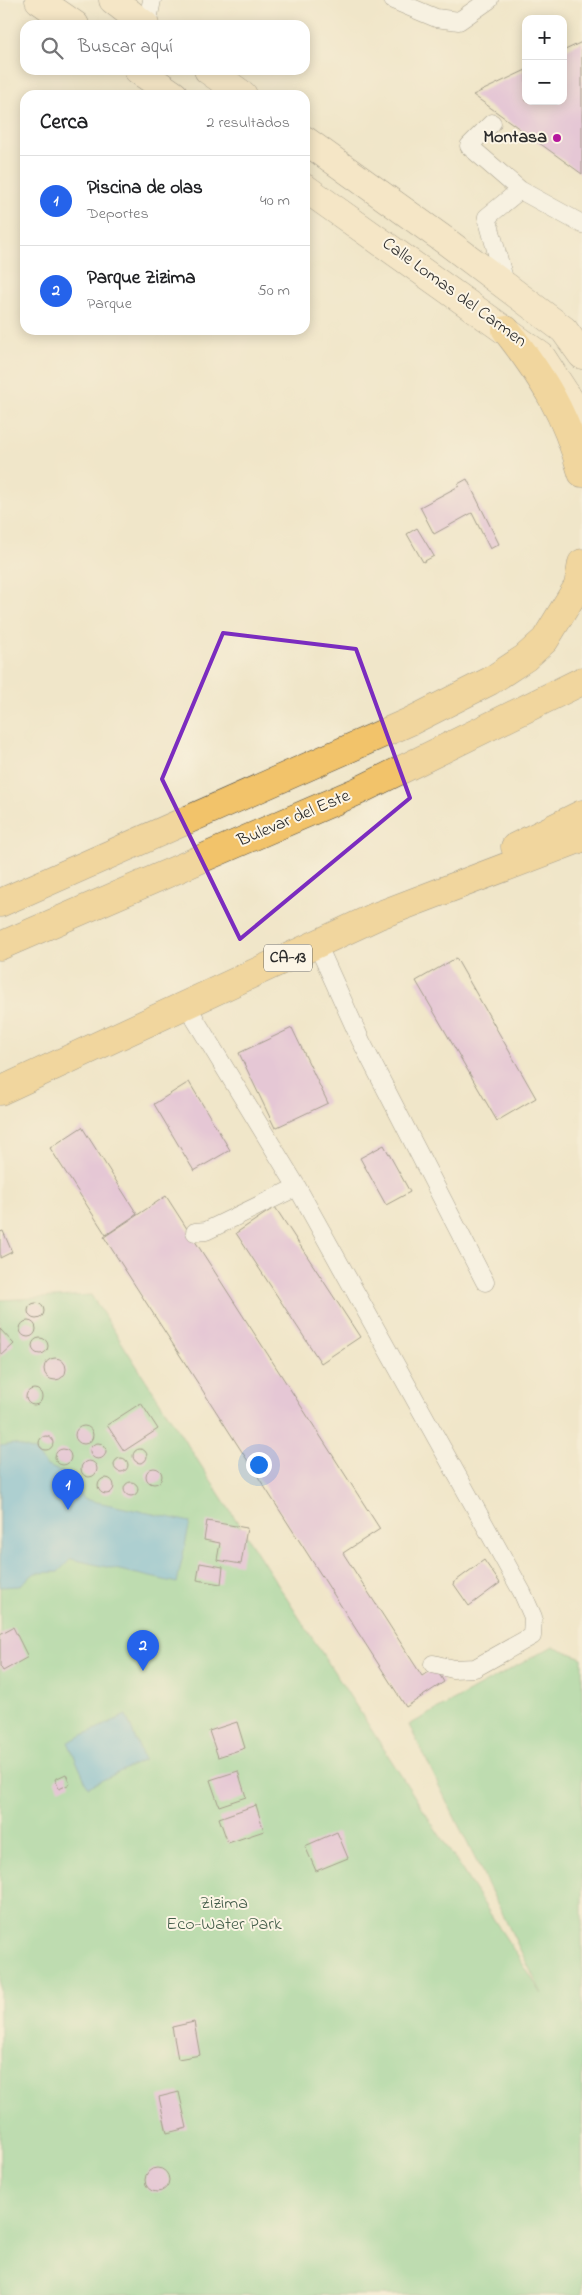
<!DOCTYPE html>
<html lang="es">
<head>
<meta charset="utf-8">
<style>
	:root { --surface:#fff; --page:#f6f6f6; --text:#202124; --muted:#757577; --line:#e0e0e0; --accent:#2563eb }
	body { margin:0; font-family:"Indie Flower",sans-serif; background:var(--page); color:var(--text) }
	.controls { position:absolute; right:15px; top:15px; display:grid; overflow:hidden; border-radius:10px; box-shadow:0 2px 12px #0003 }
	.controls button { width:45px; height:45px; display:grid; place-items:center; padding:0; border:0; border-bottom:1px solid var(--line); background:var(--surface); color:var(--text); font:25px sans-serif }
	.you { position:absolute; left:258px; top:1464px; width:18px; height:18px; margin:-12px; border:4px solid #fff; border-radius:50%; background:#1a73e8; box-shadow:0 0 0 8px #1a73e833 }
	.badge { display:grid; place-items:center; width:32px; height:32px; border-radius:50%; background:var(--accent); color:#fff; font-size:16px; font-weight:700 }
	.pin { position:absolute; translate:-50% -41px; filter:drop-shadow(0 1px 2px #0008) }
	.pin::after { content:''; position:absolute; top:26px; width:18px; height:15px; background:inherit; clip-path:polygon(0 0,100% 0,50% 100%) }
	.list { margin:0; padding:0; list-style:none }
	h2 { display:flex; justify-content:space-between; align-items:center; height:65px; margin:0; padding:0 20px; font-size:21px }
	h2 small { font-size:16px; font-weight:400; color:var(--muted) }
	.list li { display:grid; grid-template-columns:32px 1fr auto; gap:15px; align-items:center; box-sizing:border-box; height:90px; padding:0 20px; border-top:1px solid var(--line) }
	.list b { display:block; font-size:19px; white-space:nowrap }
	.list p { margin:0; font-size:16px; white-space:nowrap; color:var(--muted) }
	.list em { font-size:16px; font-style:normal; color:var(--muted) }
	.icon { flex:none; width:28px; height:28px; fill:none; stroke:currentColor; stroke-width:2; stroke-linecap:round; stroke-linejoin:round }
	.map { position:relative; flex:none; width:582px; height:2295px; overflow:hidden }
	.search { position:absolute; background:var(--surface); box-shadow:0 2px 12px #0003; left:20px; top:20px; width:290px; height:55px; display:flex; align-items:center; gap:12px; box-sizing:border-box; padding:0 18px; border-radius:15px; color:var(--muted); font-size:19px }
	.panel { position:absolute; background:var(--surface); box-shadow:0 2px 12px #0003; left:20px; top:90px; width:290px; height:245px; border-radius:15px }
	.map>svg:first-child { display:block }
</style>
</head>
<body>
<div class="map">
<svg width="582" height="2295" viewBox="0 0 582 2295">
	<rect width="100%" height="100%" fill="#fcf5e5"/>
	<filter id="ink" filterUnits="userSpaceOnUse"><feTurbulence type="fractalNoise" baseFrequency=".02" numOctaves="2"/><feDisplacementMap in="SourceGraphic" scale="10" xChannelSelector="R" yChannelSelector="G"/><feConvolveMatrix kernelMatrix="1 2 1 2 8 2 1 2 1" color-interpolation-filters="sRGB"/></filter>
	<filter id="wash" filterUnits="userSpaceOnUse"><feTurbulence type="fractalNoise" baseFrequency=".0096" numOctaves="4" result="noise"/><feDisplacementMap in="SourceGraphic" scale="20" xChannelSelector="R" yChannelSelector="G"/><feGaussianBlur stdDeviation="1.12" result="paint"/><feColorMatrix in="noise" values="0 0 0 0 0 0 0 0 0 0 0 0 0 0 0 0 0 1.4 0 .05"/><feComposite in="paint" operator="in"/></filter>
	<g filter="url(#wash)">
		<rect width="100%" height="100%" fill="#f0e6c9"/>
		<!-- green -->
		<path fill="#80d192" stroke="#567e5e" d="M91 1295 542 1994 409 1725 553 1646 582 1658V2295H0V1300Z"/>
		<!-- water -->
		<path fill="#5cb3d9" stroke="#446f82" d="M14 1444 34 1451 47 1466 71 1475 83 1499 190 1522 177 1583 71 1559 58 1572 35 1573 19 1586 0 1587V1446Z
			M126 1715 144 1760 88 1787 68 1742Z"/>
		<g id="blocks">
			<!-- building -->
			<path fill="#d8a3e5" d="M582 42V174L473 95 526 70V101H563V51Z
				M467 479 499 544 490 549 472 513 434 534 420 507 459 486 458 484Z
				M417 528 434 556 423 562 407 534Z
				M456 958 536 1098 497 1121 416 981Z
				M292 1028 328 1103 275 1128 239 1053Z
				M189 1082 230 1150 194 1171 154 1104Z
				M82 1127 137 1214 106 1235 50 1148Z
				M384 1145 410 1192 386 1205 360 1158Z
				M166 1196 380 1529 343 1553 422 1676 435 1667 444 1682 406 1707 104 1237Z
				M275 1207 360 1337 321 1363 236 1233Z
				M3 1231 12 1252 0 1258V1232Z
				M28 1311a8 8 0 1 1 16 0a8 8 0 1 1-16 0Z
				M20 1329a8 8 0 1 1 16 0a8 8 0 1 1-16 0Z
				M0 1329 14 1344 0 1357Z
				M32 1346a8 8 0 1 1 16 0a8 8 0 1 1-16 0Z
				M44 1369a11 11 0 1 1 22 0a11 11 0 1 1-22 0Z
				M26 1397a8 8 0 1 1 16 0a8 8 0 1 1-16 0Z
				M141 1403 158 1429 124 1451 107 1425Z
				M75 1435a9 9 0 1 1 18 0a9 9 0 1 1-18 0Z
				M39 1443a7 7 0 1 1 14 0a7 7 0 1 1-14 0Z
				M90 1451a8 8 0 1 1 16 0a8 8 0 1 1-16 0Z
				M133 1456a7 7 0 1 1 14 0a7 7 0 1 1-14 0Z
				M55 1457a8 8 0 1 1 16 0a8 8 0 1 1-16 0Z
				M114 1465a7 7 0 1 1 14 0a7 7 0 1 1-14 0Z
				M81 1469a8 8 0 1 1 16 0a8 8 0 1 1-16 0Z
				M146 1476a8 8 0 1 1 16 0a8 8 0 1 1-16 0Z
				M98 1486a8 8 0 1 1 16 0a8 8 0 1 1-16 0Z
				M124 1489a7 7 0 1 1 14 0a7 7 0 1 1-14 0Z
				M207 1521 247 1528 241 1564 217 1560 220 1543 204 1540Z
				M484 1560 500 1583 469 1606 453 1583Z
				M200 1563 223 1567 221 1584 197 1580Z
				M13 1627 28 1657 3 1671 0 1666V1634Z
				M237 1722 245 1748 218 1757 209 1731Z
				M238 1771 246 1797 219 1806 210 1780Z
				M66 1774 70 1784 59 1789 55 1779Z
				M256 1805 264 1831 228 1843 219 1818Z
				M337 1832 348 1858 316 1871 305 1846Z
				M194 2022 200 2055 178 2059 172 2027Z
				M179 2092 187 2128 167 2133 159 2097Z
				M145 2180a12 12 0 1 1 24 0a12 12 0 1 1-24 0Z"/>
		</g>
	</g>
	<g filter="url(#ink)">
		<use href="#blocks" fill-opacity="0" stroke="#494743" stroke-width="1"/>
		<g fill="none" stroke-linecap="round" stroke-linejoin="round">
			<!-- lane casing -->
			<g stroke="#494743" stroke-width="19">
				<path id="lane" d="M393 0 436 18 459 21 489 0
					M147 25 152 0
					M492 123 469 146 520 190
					M506 286 487 217 520 190 582 224
					M317 944 361 1041 485 1282
					M187 1006 297 1187 522 1592 533 1617 532 1636 475 1668 453 1669 433 1664
					M195 1232 206 1231 297 1187"/>
			</g>
			<!-- secondary casing -->
			<g stroke="#494743" stroke-width="29">
				<path id="secondary" d="M39 0 75 25
					M113 0 145 25
					M138 70 174 95
					M208 70 243 95
					M305 140 447 242 564 330 582 355
					M305 188 541 356 582 419"/>
			</g>
			<!-- highway casing -->
			<g stroke="#494743" stroke-width="29">
				<path id="highway" d="M506 330C544 379 565 413 582 473
					M515 847 582 814
					M0 903 411 721 490 681 525 658 545 640 578 586 582 563
					M0 946 358 791 582 681
					M0 1091 377 916 582 838"/>
			</g>
			<!-- lane -->
			<use href="#lane" stroke="#fff" stroke-width="18"/>
			<!-- secondary -->
			<use href="#secondary" stroke="#fae7c3" stroke-width="28"/>
			<!-- highway -->
			<use href="#highway" stroke="#f2c36a" stroke-width="28"/>
		</g>
	</g>
	<!-- marked area -->
	<path d="M0 0H582V2295H0ZM223 633 356 649 410 798 240 939 162 779Z" fill="#f0e6c9" fill-opacity=".55" fill-rule="evenodd"/>
	<path fill="none" stroke="#7b2cbf" stroke-width="4" stroke-linejoin="round" d="M223 633 356 649 410 798 240 939 162 779Z"/>
	<!-- markers -->
	<circle fill="#b5179e" stroke="#fcf5e5" stroke-width="2" cx="557" cy="138" r="5"/>
	<g text-anchor="middle" dominant-baseline="central" stroke-width="4" stroke-linejoin="round" paint-order="stroke">
		<!-- shield labels -->
		<rect fill="#fcf5e5" stroke="#6a6863" stroke-width="1" x="264" y="944.5" width="48" height="27" rx="4"/>
		<g font-size="16" font-weight="bold" fill="#2b2b2b">
			<text x="288" y="958">CA-13</text>
		</g>
		<!-- poi labels -->
		<g font-size="18" font-weight="bold" fill="#2b2b2b" stroke="#fcf5e5" text-anchor="end">
			<text x="547" y="138">Montasa</text>
		</g>
		<!-- street labels -->
		<g font-size="18" fill="#2b2b2b" stroke="#fcf5e5">
			<text transform="translate(454 293) rotate(36)">Calle Lomas del Carmen</text>
			<text transform="translate(294 819) rotate(-23)">Bulevar del Este</text>
		</g>
		<!-- park labels -->
		<g font-size="18" fill="#445d4a" stroke="#fcf5e5">
			<text x="224" y="1904">Zizima<tspan x="224" dy="21">Eco-Water Park</tspan></text>
		</g>
	</g>
</svg>
<div class="controls">
<button>+</button>
<button>−</button>
</div>
<div class="you"></div>
<div class="pin badge" style="left:68px;top:1510px">1</div>
<div class="pin badge" style="left:143px;top:1671px">2</div>
<div class="search"><svg class="icon" aria-label="search" viewBox="0 0 24 24"><circle cx="10" cy="10" r="6"/><path d="M15 15l6 6"/></svg>Buscar aquí</div>
<section class="panel">
<h2>Cerca<small>2 resultados</small></h2>
<ul class="list">
<li><span class="badge">1</span><div><b>Piscina de olas</b><p>Deportes</p></div><em>40 m</em></li>
<li><span class="badge">2</span><div><b>Parque Zizima</b><p>Parque</p></div><em>50 m</em></li>
</ul>
</section>
</div>
</body>
</html>
